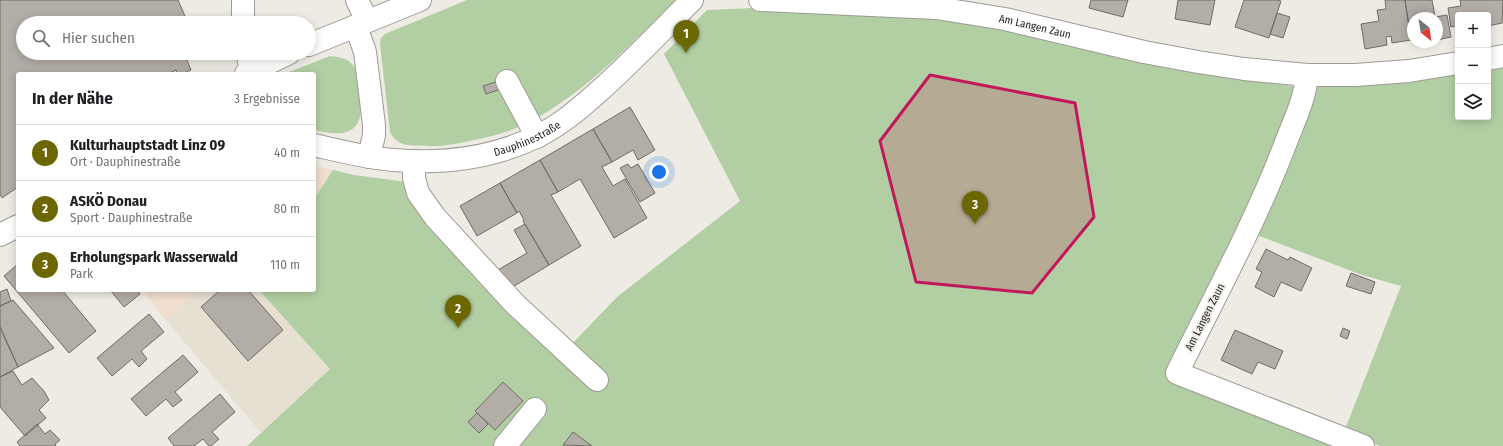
<!DOCTYPE html>
<html lang="de">
<head>
<meta charset="utf-8">
<style>
	:root { --surface:#fff; --page:#f2f2f2; --text:#202124; --muted:#757577; --line:#e0e0e0; --accent:#6b6802 }
	body { margin:0; font-family:"Fira Sans Condensed",sans-serif; background:var(--page); color:var(--text) }
	.controls { position:absolute; right:12px; top:12px; display:grid; overflow:hidden; border-radius:4px; box-shadow:0 2px 10px #0003 }
	.controls button { width:36px; height:36px; display:grid; place-items:center; padding:0; border:0; border-bottom:1px solid var(--line); background:var(--surface); color:var(--text); font:20px sans-serif }
	.compass { position:absolute; left:1407px; top:12px; width:36px; height:36px; border-radius:50%; background:var(--surface); box-shadow:0 2px 10px #0003; rotate:150deg }
	.you { position:absolute; left:659px; top:172px; width:14px; height:14px; margin:-10px; border:3px solid #fff; border-radius:50%; background:#1a73e8; box-shadow:0 0 0 6px #1a73e833 }
	.badge { display:grid; place-items:center; width:26px; height:26px; border-radius:50%; background:var(--accent); color:#fff; font-size:13px; font-weight:700 }
	.pin { position:absolute; translate:-50% -33px; filter:drop-shadow(0 1px 2px #0008) }
	.pin::after { content:''; position:absolute; top:21px; width:14px; height:12px; background:inherit; clip-path:polygon(0 0,100% 0,50% 100%) }
	.list { margin:0; padding:0; list-style:none }
	h2 { display:flex; justify-content:space-between; align-items:center; height:52px; margin:0; padding:0 16px; font-size:17px }
	h2 small { font-size:13px; font-weight:400; color:var(--muted) }
	.list li { display:grid; grid-template-columns:26px 1fr auto; gap:12px; align-items:center; box-sizing:border-box; height:56px; padding:0 16px; border-top:1px solid var(--line) }
	.list b { display:block; font-size:15px; white-space:nowrap }
	.list p { margin:0; font-size:13px; white-space:nowrap; color:var(--muted) }
	.list em { font-size:13px; font-style:normal; color:var(--muted) }
	.icon { flex:none; width:22px; height:22px; fill:none; stroke:currentColor; stroke-width:2; stroke-linecap:round; stroke-linejoin:round }
	.map { position:relative; flex:none; width:1503px; height:446px; overflow:hidden }
	.search { position:absolute; background:var(--surface); box-shadow:0 2px 10px #0003; left:16px; top:16px; width:300px; height:44px; display:flex; align-items:center; gap:10px; box-sizing:border-box; padding:0 14px; border-radius:22px; color:var(--muted); font-size:15px }
	.panel { position:absolute; background:var(--surface); box-shadow:0 2px 10px #0003; left:16px; top:72px; width:300px; height:220px; border-radius:4px }
	.map>svg:first-child { display:block }
</style>
</head>
<body>
<div class="map">
<svg width="1503" height="446" viewBox="0 0 1503 446">
	<rect width="100%" height="100%" fill="#eeebe4"/>
	<!-- commercial -->
	<path fill="#f1dece" d="M314 166 333 170 314 199Z
		M142 290H199L165 319Z"/>
	<!-- built -->
	<path fill="#e5e0d2" d="M199 290H259L330 369 261 433 165 319Z"/>
	<!-- green -->
	<path fill="#b2cfa3" d="M467 0H676C628 46 580 99 519 127 503 134 486 138 469 141 455 144 441 147 427 146 412 145 398 148 390 132L380 44 381 38 385 34Z
		M754 8 954 18 1183 70 1293 86 1291 113 1172 382 1348 446H247L330 369 259 290H314V199L333 170 354 175 407 182 425 191 569 347 617 297 740 201 664 54 707 10Z
		M330 56C339 57 347 58 353 65 359 72 359 87 359 96 359 103 362 114 359 120 352 139 328 133 314 130V74H284Z
		M1503 63V446H1380L1344 432 1401 286 1362 275 1254 234 1317 80 1458 71V117H1488V65Z"/>
	<!-- building -->
	<path fill="#b3ada8" stroke="#706b66" d="M0 0H178L188 23H23V53H184L191 70 182 74H177L176 70 167 74H18V187L2 198 0 194Z
		M1091 0H1128L1123 17 1089 8Z
		M1178 0H1215L1210 25 1175 19Z
		M1244 0H1277L1281 1 1269 38 1235 27Z
		M1385 0H1405L1411 40 1392 43 1391 36 1386 37 1387 45 1365 49 1361 24 1379 21 1377 10 1386 9Z
		M1405 0H1432L1435 17 1447 15 1451 37 1437 40V18H1413V40H1411Z
		M1460 0H1503L1502 23 1488 26V15H1458V26L1451 27 1448 8 1461 6Z
		M1277 13 1290 17 1283 38 1270 34Z
		M499 81 501 89 486 94 483 86Z
		M630 107 655 150 638 160 633 150 612 162 593 129Z
		M593 129 612 162 602 167 613 186 625 179 647 218 614 238 580 179 558 192 540 160Z
		M540 160 558 192 551 195 581 246 549 265 523 221 524 220 519 211 517 213 500 183Z
		M628 164 631 168 638 164 655 193 640 202 620 168Z
		M500 183 517 213 477 236 460 206Z
		M525 224 549 265 511 288 496 271 527 253 514 230Z
		M1266 249 1288 260 1290 257 1312 268 1301 291 1281 282 1274 297 1255 287 1262 272 1256 269Z
		M18 264V290H62L96 331 69 353 4 276Z
		M1351 273 1375 282 1371 294 1346 286Z
		M7 289 11 301 0 306V292Z
		M110 290H137L140 294 124 307Z
		M220 290H248L283 330 248 361 201 307Z
		M13 300 54 348 18 367 0 327V306Z
		M149 314 164 332 141 351 147 359 139 367 132 359 112 376 97 358Z
		M0 327 18 367 0 377Z
		M1343 328 1350 331 1347 339 1340 336Z
		M1235 330 1283 351 1275 369 1258 362 1252 374 1221 360Z
		M183 355 198 372 175 392 182 400 173 407 166 399 146 416 131 399Z
		M13 371 22 385 32 378 44 391 49 400 39 410 46 418 25 436 0 407V377Z
		M503 382 523 401 495 430 475 411Z
		M220 394 235 412 212 432 219 439 211 446H209L203 439 194 446H174L168 438Z
		M477 413 488 424 479 433 468 422Z
		M37 424 45 434 50 430 60 440 55 444 56 446H20L17 442Z
		M573 432 592 446 563 445Z"/>
	<g fill="none" stroke-linecap="round" stroke-linejoin="round">
		<!-- minor casing -->
		<g stroke="#9d9b94" stroke-width="24">
			<g id="minor">
				<path d="M243 0V23"/>
				<path d="M357 0 367 21"/>
				<path id="s1" d="M760 0 936 8 1005 19 1144 52 1198 62 1244 69 1307 75H1356L1409 71 1458 63"/>
				<path d="M356 26 365 52 374 125V135L369 157"/>
				<path d="M247 53 252 74"/>
				<path d="M1488 59 1503 56"/>
				<path d="M1307 75C1305 101 1292 125 1283 150 1253 227 1213 300 1177 373L1363 446"/>
				<path d="M507 81 537 137"/>
				<path id="s2" d="M314 145C340 151 367 158 394 160 442 164 492 158 536 137 559 126 578 110 597 93 630 64 661 31 692 0"/>
				<path d="M414 161V178L418 193 435 217 515 304 597 380"/>
				<path d="M505 446 535 409"/>
			</g>
		</g>
		<!-- major casing -->
		<g stroke="#9d9b94" stroke-width="24">
			<path id="major" d="M309 45 420 0
				M246 74 289 53
				M0 235 18 226"/>
		</g>
		<!-- minor -->
		<use href="#minor" stroke="#fff" stroke-width="22"/>
		<!-- major -->
		<use href="#major" stroke="#fff" stroke-width="22"/>
	</g>
	<!-- marked area -->
	<path fill="#c2185b" fill-opacity="0.2" stroke="#c2185b" stroke-width="3" stroke-linejoin="round" d="M930 75 1075 103 1094 217 1032 293 916 282 880 141Z"/>
	<g text-anchor="middle" dominant-baseline="central" stroke-width="3.5" stroke-linejoin="round" paint-order="stroke">
		<!-- street labels -->
		<g font-size="11" fill="#272624" stroke="#eeebe4">
			<text stroke="none"><textPath href="#s1" startOffset="277">Am Langen Zaun</textPath></text>
			<text stroke="none"><textPath href="#s2" startOffset="218">Dauphinestraße</textPath></text>
			<text transform="translate(1205 317) rotate(-63)">Am Langen Zaun</text>
		</g>
	</g>
</svg>
<div class="controls">
<button>+</button>
<button>−</button>
<button><svg class="icon" aria-label="layers" viewBox="0 0 24 24"><path d="M12 4l9 5-9 5-9-5zM3 14l9 5 9-5"/></svg></button>
</div>
<svg class="compass" viewBox="-18 -18 36 36"><path d="M0-13l5 13h-10z" fill="#e53935"/><path d="M0 13l5-13h-10z" fill="#757577"/></svg>
<div class="you"></div>
<div class="pin badge" style="left:686px;top:53px">1</div>
<div class="pin badge" style="left:458px;top:328px">2</div>
<div class="pin badge" style="left:975px;top:224px">3</div>
<div class="search"><svg class="icon" aria-label="search" viewBox="0 0 24 24"><circle cx="10" cy="10" r="6"/><path d="M15 15l6 6"/></svg>Hier suchen</div>
<section class="panel">
<h2>In der Nähe<small>3 Ergebnisse</small></h2>
<ul class="list">
<li><span class="badge">1</span><div><b>Kulturhauptstadt Linz 09</b><p>Ort · Dauphinestraße</p></div><em>40 m</em></li>
<li><span class="badge">2</span><div><b>ASKÖ Donau</b><p>Sport · Dauphinestraße</p></div><em>80 m</em></li>
<li><span class="badge">3</span><div><b>Erholungspark Wasserwald</b><p>Park</p></div><em>110 m</em></li>
</ul>
</section>
</div>
</body>
</html>
